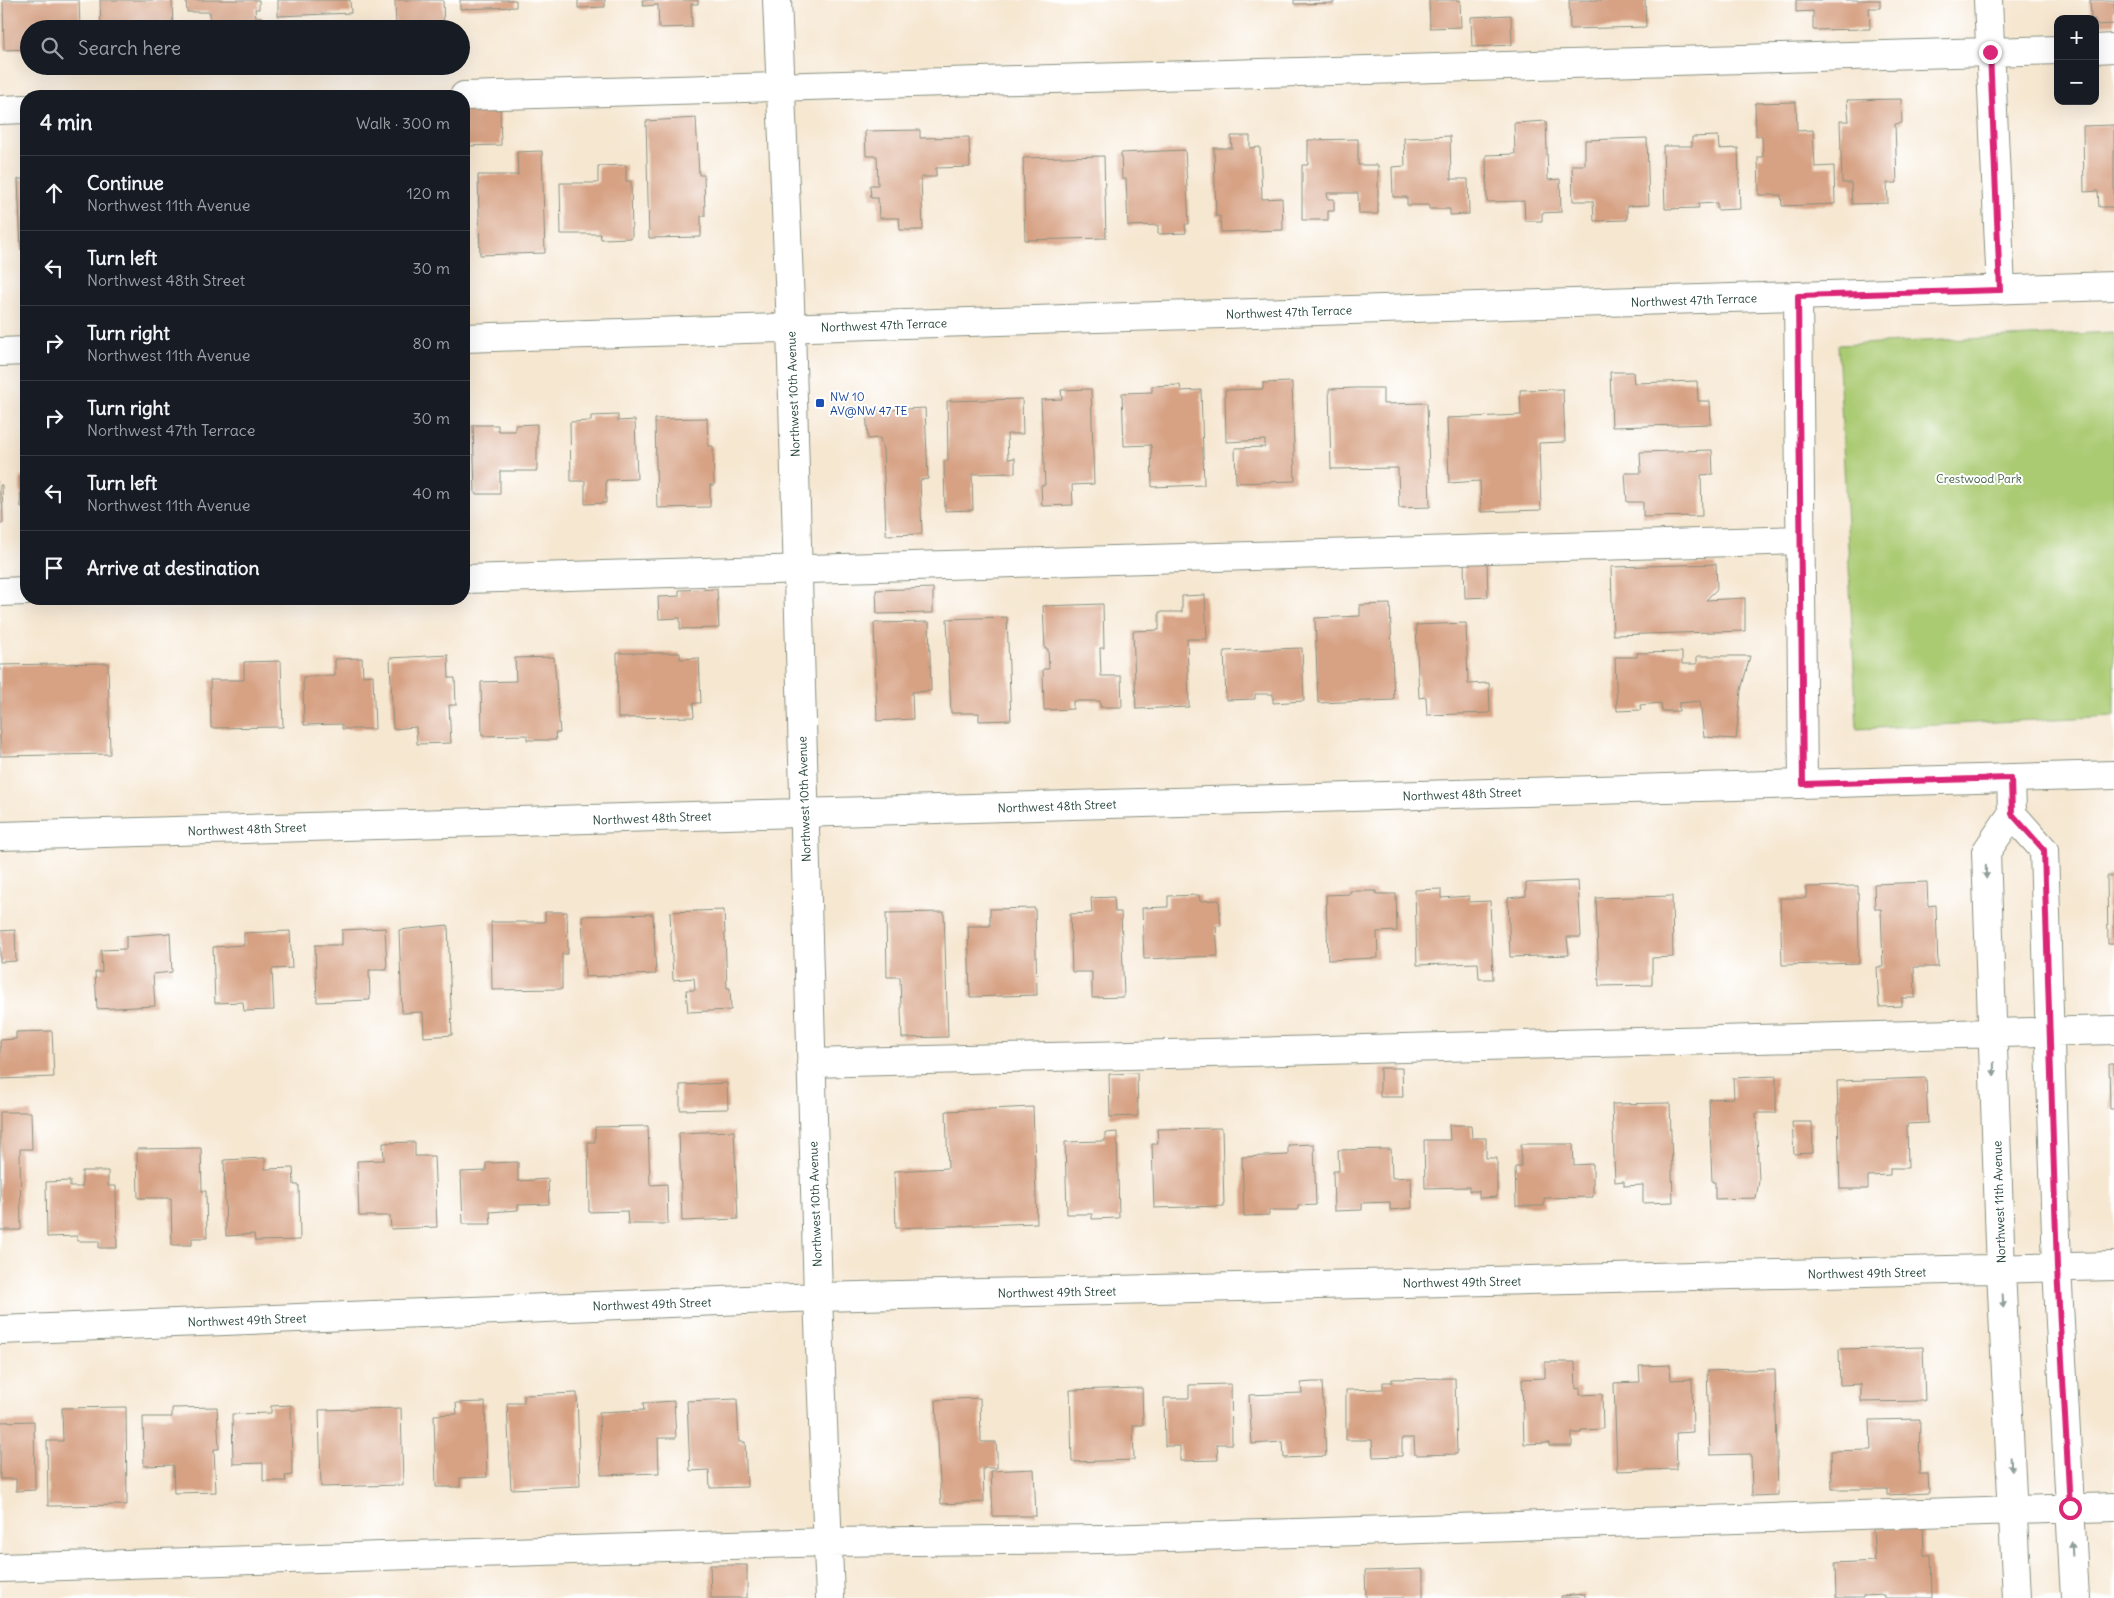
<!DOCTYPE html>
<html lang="en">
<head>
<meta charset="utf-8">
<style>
	:root { --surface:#171b24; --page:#242831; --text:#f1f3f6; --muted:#9ea1a6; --line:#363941 }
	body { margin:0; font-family:Delius,sans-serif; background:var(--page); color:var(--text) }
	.controls { position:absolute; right:15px; top:15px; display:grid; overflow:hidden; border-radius:10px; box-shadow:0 5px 20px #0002 }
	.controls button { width:45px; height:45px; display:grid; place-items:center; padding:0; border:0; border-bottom:1px solid var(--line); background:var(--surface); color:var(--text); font:25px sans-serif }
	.stop { position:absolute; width:15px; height:15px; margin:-11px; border:4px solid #db2777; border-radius:50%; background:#fff }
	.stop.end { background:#db2777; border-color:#fff; box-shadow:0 1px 5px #0008 }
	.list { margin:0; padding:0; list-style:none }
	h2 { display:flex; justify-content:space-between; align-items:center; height:65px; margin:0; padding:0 20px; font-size:21px }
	h2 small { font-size:16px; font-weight:400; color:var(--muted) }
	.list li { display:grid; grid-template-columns:32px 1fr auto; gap:15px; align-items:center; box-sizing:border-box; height:75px; padding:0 20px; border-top:1px solid var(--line) }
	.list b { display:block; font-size:19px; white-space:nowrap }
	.list p { margin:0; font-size:16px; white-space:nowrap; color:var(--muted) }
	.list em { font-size:16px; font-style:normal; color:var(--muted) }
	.icon { flex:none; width:28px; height:28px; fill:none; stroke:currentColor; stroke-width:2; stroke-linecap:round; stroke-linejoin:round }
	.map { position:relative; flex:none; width:2114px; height:1598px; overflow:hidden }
	.search { position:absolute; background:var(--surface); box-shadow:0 5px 20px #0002; left:20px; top:20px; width:450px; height:55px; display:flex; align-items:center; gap:12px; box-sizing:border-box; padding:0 18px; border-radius:28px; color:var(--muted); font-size:19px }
	.panel { position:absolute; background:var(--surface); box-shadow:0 5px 20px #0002; left:20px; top:90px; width:450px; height:515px; border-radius:20px }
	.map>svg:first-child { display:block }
</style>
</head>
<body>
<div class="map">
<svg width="2114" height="1598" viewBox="0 0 2114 1598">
	<rect width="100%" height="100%" fill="#fff"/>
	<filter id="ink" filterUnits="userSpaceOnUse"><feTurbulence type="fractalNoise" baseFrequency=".02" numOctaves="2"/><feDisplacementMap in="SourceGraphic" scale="10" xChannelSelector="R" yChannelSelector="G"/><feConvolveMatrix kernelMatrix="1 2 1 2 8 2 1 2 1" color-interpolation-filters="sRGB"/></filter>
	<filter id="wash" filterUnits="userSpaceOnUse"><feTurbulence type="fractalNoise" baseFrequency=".0096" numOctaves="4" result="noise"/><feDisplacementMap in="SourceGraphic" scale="20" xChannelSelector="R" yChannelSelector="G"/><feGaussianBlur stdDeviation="1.12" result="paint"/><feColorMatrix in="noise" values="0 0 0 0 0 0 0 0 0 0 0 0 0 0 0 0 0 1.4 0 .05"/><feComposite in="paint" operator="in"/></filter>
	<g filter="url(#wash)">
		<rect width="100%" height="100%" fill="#f6e7d1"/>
		<!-- green -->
		<path fill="#abcb73" stroke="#658454" d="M2114 332V716L1857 729 1838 345Z"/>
		<g id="blocks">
			<!-- building -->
			<path fill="#d7a284" d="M3 0H79L80 29H29V49L4 50Z
				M100 0H172L173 28 101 29Z
				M186 0H259V9H255L256 17H262V29H210V12H187Z
				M278 0H350L351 13 278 16Z
				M395 0H443L444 29H396Z
				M460 0H516V7L460 9Z
				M578 0H605V7L578 8Z
				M642 0H698V4H691L692 27 659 28 658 5 643 6Z
				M1294 0H1334V3L1294 4Z
				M1429 0H1460L1461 27 1430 28Z
				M1569 0H1645L1646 27 1570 29Z
				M1796 0H1880V8H1869L1870 29 1813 30V11L1796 12Z
				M2090 0H2114V24L2095 25V19H2091Z
				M1511 15 1512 45 1472 47 1471 17Z
				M1901 99 1902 123 1895 124 1897 183H1887L1888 203 1852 204 1851 183H1842L1840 121H1849L1847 100Z
				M1796 102 1797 131 1813 130 1815 167 1834 166 1835 204 1782 206 1781 195H1759L1758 157H1763L1762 136H1756L1755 103Z
				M500 105 501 145 464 146V106Z
				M696 118 699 175H704L705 216H701V237L649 238 646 121Z
				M1546 121 1548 180 1560 179 1561 212 1542 213V221H1525L1524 201 1487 202 1486 155 1515 154 1514 123Z
				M2114 125V207H2099L2098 191 2084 192 2083 126Z
				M920 130V138L969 137 970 167 936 168V177H921L923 230H900L899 218H879L878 198H871L870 185H878L877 156H866L865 131Z
				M1231 136H1250V148L1260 147 1262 199 1282 198 1283 230 1221 232 1220 216H1216L1214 148H1232Z
				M1450 136 1451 179H1468L1469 214 1450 215V209H1429V205H1407V197H1393L1392 167 1405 166 1404 138Z
				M1718 136 1719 149 1738 148 1740 209 1717 210V203L1698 204 1699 208 1665 209 1663 146H1692V137Z
				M1647 138 1649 205 1627 206V220L1594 221 1593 201H1573L1572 165H1585V140Z
				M1358 139V165H1378V214H1359L1358 193H1327L1328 199H1334V211H1328V220H1302V165H1308V140Z
				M1185 150 1189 224H1185L1186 233 1158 234V225L1128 226 1126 179H1122L1121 153Z
				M542 151 545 253 480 255 478 175H518L517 152Z
				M1104 156 1106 238 1025 240 1023 158Z
				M626 165V181H631L632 238 601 239 600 234H561L560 183H598V166Z
				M18 179H26V250H21Z
				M1610 372H1633L1634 383 1697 381 1698 401H1710L1711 424 1612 427Z
				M1292 382 1295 481 1236 483 1235 448 1265 447V440L1226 442 1225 390 1263 389V383Z
				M1180 385 1181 391 1201 390 1204 485 1152 487 1151 445 1124 446 1122 393 1152 392V386Z
				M1356 388H1383V404L1427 403 1430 507 1399 508 1398 468 1331 469 1329 389Z
				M1091 389 1094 484 1072 485 1073 505 1042 506 1041 485H1045L1041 400 1062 399 1061 390Z
				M1563 389 1565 442 1539 443 1541 510 1481 512 1480 481 1449 483 1447 418 1521 415 1520 390Z
				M1022 399 1023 434H1007L1008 459 1015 458V473L972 474 973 510 945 511 944 461H948L947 401Z
				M925 408 928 479 920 480 922 534 886 535 883 450 880 438 868 439 866 411Z
				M618 415V421L635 420 637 479 606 480V503L585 504V481H571L570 422 591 421V416Z
				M707 418 708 446H713L714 485H710V507L657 508 655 419Z
				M537 424V471H500V494H475L473 425H498V431H515V425Z
				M1712 450 1713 474 1701 475 1702 516 1643 517V502H1627L1625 473H1641L1640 452Z
				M20 477H26V507H21Z
				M0 485H2L3 523H0Z
				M1487 562 1488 597 1465 598 1464 563Z
				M1716 564 1717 589 1706 600 1745 598V631L1613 635 1611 567Z
				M933 588V613L877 614 876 590Z
				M717 589 719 628 680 629V618L659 619 658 597 679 596V590Z
				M1205 595 1207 639H1187L1189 707 1136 709 1133 631 1159 630V612H1182V596Z
				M1103 604 1104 648H1100L1101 676H1121L1122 707H1100V701H1073V709L1044 710 1043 669H1049L1048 649H1045L1043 606Z
				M1390 604 1394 700 1318 703 1315 618 1360 616V605Z
				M1007 617 1011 720 979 721V713H951L947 619Z
				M929 622 931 691 912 692 913 719 877 721 874 623Z
				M1466 623 1468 684 1489 683 1490 713 1427 715 1426 697 1419 698 1416 625Z
				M1302 648 1304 701 1273 703V694H1255V699L1226 700 1224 651Z
				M1682 652V664H1697V656H1750L1741 690 1736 739 1704 737 1700 701 1679 703V711H1662L1661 703 1640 705 1641 710 1617 711 1615 657H1637V653Z
				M617 653H680V659L699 658 701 703H693L694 717 618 718Z
				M448 655 449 678H455L456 705H449L451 743 417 744 416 727 393 729 390 658Z
				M554 657 560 733H555L556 740H527V735L482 736 481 682 516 681 515 658Z
				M362 658 363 676 373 675 375 729H342V724L304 725 303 677 335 676V659Z
				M281 661 283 727 211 728 210 680H244V662Z
				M108 663 110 754 0 756V665Z
				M2107 876H2114V944H2108Z
				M1578 881 1581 937H1567L1569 955 1510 957 1508 898 1526 896V883Z
				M1927 882 1928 906 1936 905 1938 967H1914L1915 998H1902V1006L1879 1007 1877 967H1883L1881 909H1875L1874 884Z
				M1858 886 1859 963 1782 965 1780 898H1806V887Z
				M1441 889V898L1469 896V902L1490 901 1493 979H1479L1478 963 1417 965 1415 890Z
				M1350 891H1376V894H1396L1397 931 1377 932 1378 958 1328 960 1326 895 1350 894Z
				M1199 895 1200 901 1219 900 1221 926H1216L1218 956 1144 959 1142 908 1168 907V896Z
				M1672 896 1673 957 1652 958V985L1599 986 1596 898Z
				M1114 897 1115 912H1121L1124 997 1092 998V972H1072L1070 914 1092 913 1091 898Z
				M1035 908 1037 995 970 997 968 926H990V909Z
				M724 910 727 988H730L731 1010 688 1012 686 990H695L694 978 673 980 670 912Z
				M545 912H567L568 954H562V989L492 990 491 922H545Z
				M944 912 948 1037 902 1038 900 977H887L886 913Z
				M653 914 656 974 585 977 582 916Z
				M448 925 452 1035 424 1037 423 1012 402 1013 399 930Z
				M385 928 387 970H369L370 1000 317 1002 315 945H342V930Z
				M15 930 16 961 0 962V931Z
				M290 931 292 968 272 969 274 1010 244 1011 243 1002 215 1003 213 947 244 945V933Z
				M170 933 172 972 153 974 155 1006 97 1009 95 972H102L101 950 126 949V936Z
				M52 1031 54 1077 0 1079V1040L16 1039V1032Z
				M2109 1064H2114V1109H2110Z
				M1380 1068H1402L1403 1097H1380Z
				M1137 1073 1138 1116 1110 1117 1109 1074Z
				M1776 1076V1113H1756L1759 1181 1756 1198 1715 1199V1182H1712L1709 1099 1734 1098 1733 1078Z
				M1926 1078 1928 1123 1907 1124 1908 1168H1890V1175L1868 1176V1189H1840L1837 1081Z
				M727 1083 728 1109 680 1110V1085Z
				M1670 1103 1673 1202 1643 1203V1185L1624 1186V1181L1615 1182 1612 1104Z
				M1033 1107 1037 1223 896 1228 894 1171 948 1168 946 1111Z
				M0 1112H31L32 1149H20L21 1230H0Z
				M1792 1122H1812L1813 1153 1794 1154Z
				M1449 1125H1471L1472 1138H1486V1158H1497V1197L1479 1198V1191H1469V1187L1425 1188 1424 1140H1450Z
				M648 1126 650 1185 667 1184 668 1224H628L627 1211 589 1212 588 1142H595V1127Z
				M1222 1128 1224 1206 1154 1208 1152 1144H1158L1157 1129Z
				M734 1131 738 1219 682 1221 679 1133Z
				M1117 1132 1119 1218 1092 1219V1214H1067L1065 1142 1105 1141V1133Z
				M415 1142V1156H434L437 1227 391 1229 390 1216H359L357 1161 384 1160 383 1143Z
				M1314 1144 1316 1205 1298 1206V1210H1269V1215L1244 1216 1242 1157 1288 1155V1145Z
				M1521 1144H1573L1574 1165 1593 1164V1197L1544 1198V1206H1516L1515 1167H1521Z
				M201 1148 202 1191H206L207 1238H192V1245H172L171 1198H138L137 1149Z
				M1391 1149 1392 1178 1411 1177 1412 1208 1390 1210V1202L1362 1203V1210L1334 1211 1333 1171H1339L1338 1150Z
				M265 1158V1169L293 1168 294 1185H299L300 1240 255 1241 254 1234 226 1236 224 1160Z
				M518 1162V1181L548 1179 549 1204 518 1205V1210L490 1212 491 1224H463L461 1172 486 1171V1163Z
				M82 1171H108V1186H116L117 1248H99V1241H77V1236L47 1237 46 1182 70 1181V1187H82Z
				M1923 1347 1925 1401 1861 1402V1384L1840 1385 1839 1349Z
				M1545 1362H1575L1576 1389 1580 1388V1395L1602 1394 1603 1429 1581 1430V1433H1572V1446H1549V1443L1524 1444 1522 1379 1545 1378Z
				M1670 1365 1671 1380 1692 1379 1693 1432 1676 1433 1677 1469 1617 1471 1614 1383 1640 1382 1639 1366Z
				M1775 1369 1778 1495 1752 1496 1751 1454 1710 1455 1707 1371Z
				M1455 1378 1457 1454 1415 1455 1414 1438H1402V1456L1373 1457 1372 1440H1346V1390L1383 1389V1382H1392V1379Z
				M1312 1382H1322L1326 1456 1284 1458 1283 1442 1252 1444 1249 1395 1302 1393 1301 1383Z
				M1231 1384 1232 1444H1217L1218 1460 1180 1461V1446H1165L1164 1398H1189V1385Z
				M1142 1388 1143 1425H1133L1134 1460 1072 1462 1070 1390Z
				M577 1393 580 1486 511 1489 507 1403H524V1395Z
				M980 1398 981 1442H996L997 1455V1468H983L984 1502 941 1504 936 1400Z
				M737 1399 739 1442H745L747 1487 710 1488 709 1470 690 1471 687 1401Z
				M674 1401 676 1438H658L659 1473 601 1475 599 1412 644 1410 643 1403Z
				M485 1402 487 1477 460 1478V1487H436L434 1415 457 1414 456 1403Z
				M291 1405 292 1475 285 1476 286 1481H263V1463L233 1464 232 1414 271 1413V1406Z
				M126 1407 127 1505 48 1506 47 1441H63L62 1408Z
				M217 1407 219 1449H214L216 1492 174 1493 173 1465 144 1466 143 1417H172V1408Z
				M401 1408 403 1485 321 1487 319 1410Z
				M1920 1419 1919 1474H1928L1929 1493 1887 1495V1489H1832L1831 1451 1871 1450 1870 1420Z
				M34 1421 35 1490 16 1491V1479H0V1422Z
				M1034 1469 1036 1516H993L991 1471Z
				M1923 1527 1924 1555H1931L1932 1598H1885V1595L1863 1596V1598H1836L1835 1563 1875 1561 1873 1529Z
				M710 1565H747V1598H711Z
				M1423 1569V1598H1366L1365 1571Z
				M1585 1594V1598H1561V1596Z"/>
		</g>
	</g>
	<g filter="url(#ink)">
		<use href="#blocks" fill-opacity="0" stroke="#8a9282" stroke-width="1"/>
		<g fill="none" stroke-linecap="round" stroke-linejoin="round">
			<!-- minor casing -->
			<g stroke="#8a9282" stroke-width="30">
				<path id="minor" d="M777 0 791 327 818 1297 830 1598
					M1988 0 2001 290
					M2095 49 2114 48
					M464 96 2058 50
					M0 110 26 109
					M1798 296 1803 784
					M464 338 2114 286
					M0 352 26 351
					M464 579 1801 540
					M0 592 26 591
					M2011 778 2012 814 1986 852 2001 1270 2017 1598
					M2012 814 2044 850 2057 1268 2075 1598
					M0 836 2114 775
					M811 1063 2114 1030
					M0 1330 818 1297 2114 1266
					M0 1568 828 1542 1103 1539 2114 1507"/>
			</g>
			<!-- minor -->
			<use href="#minor" stroke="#fff" stroke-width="28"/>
		</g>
		<!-- one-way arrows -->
		<defs><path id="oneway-solid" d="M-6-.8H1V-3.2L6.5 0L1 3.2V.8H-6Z" transform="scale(1.25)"/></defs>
		<g fill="#8f9e9a">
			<use href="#oneway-solid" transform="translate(1986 872) rotate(88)"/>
			<use href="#oneway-solid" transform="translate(1994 1069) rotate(88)"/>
			<use href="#oneway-solid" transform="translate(2003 1301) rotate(87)"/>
			<use href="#oneway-solid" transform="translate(2011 1464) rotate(87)"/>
			<use href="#oneway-solid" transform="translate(2072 1549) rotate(-93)"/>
		</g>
	</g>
	<g fill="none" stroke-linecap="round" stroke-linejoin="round" filter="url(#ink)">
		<!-- route -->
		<path stroke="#db2777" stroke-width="6" d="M1990 52 2000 290 1798 296 1803 784 2011 778 2012 814 2044 850 2057 1268 2070 1508"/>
	</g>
	<!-- markers -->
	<rect fill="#1a4fb4" stroke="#fff" stroke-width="2" x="815" y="398" width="10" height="10" rx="2.5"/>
	<g text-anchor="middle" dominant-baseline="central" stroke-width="4" stroke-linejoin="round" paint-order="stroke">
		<!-- street labels -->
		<g font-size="12" fill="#1f3d34" stroke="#fff">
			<text transform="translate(1694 300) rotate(-2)">Northwest 47th Terrace</text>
			<text transform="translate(1289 312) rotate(-2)">Northwest 47th Terrace</text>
			<text transform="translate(884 325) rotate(-2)">Northwest 47th Terrace</text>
			<text transform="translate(793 394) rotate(-92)">Northwest 10th Avenue</text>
			<text transform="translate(1462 794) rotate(-2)">Northwest 48th Street</text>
			<text transform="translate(804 799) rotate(-92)">Northwest 10th Avenue</text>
			<text transform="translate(1057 806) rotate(-2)">Northwest 48th Street</text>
			<text transform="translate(652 818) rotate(-2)">Northwest 48th Street</text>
			<text transform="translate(247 829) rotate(-2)">Northwest 48th Street</text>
			<text transform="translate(1999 1202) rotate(-92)">Northwest 11th Avenue</text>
			<text transform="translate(815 1204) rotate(-92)">Northwest 10th Avenue</text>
			<text transform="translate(1867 1273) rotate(-1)">Northwest 49th Street</text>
			<text transform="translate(1462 1282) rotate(-1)">Northwest 49th Street</text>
			<text transform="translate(1057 1292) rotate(-1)">Northwest 49th Street</text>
			<text transform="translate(652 1304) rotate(-2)">Northwest 49th Street</text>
			<text transform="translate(247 1320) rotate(-2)">Northwest 49th Street</text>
		</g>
		<!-- transit labels -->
		<g font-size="12" fill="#164399" stroke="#fff" text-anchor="start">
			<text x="830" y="396">NW 10<tspan x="830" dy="14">AV@NW 47 TE</tspan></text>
		</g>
		<!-- park labels -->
		<g font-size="12" fill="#426044" stroke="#fff">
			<text x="1979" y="478">Crestwood Park</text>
		</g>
	</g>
</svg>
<div class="controls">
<button>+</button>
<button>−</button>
</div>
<div class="stop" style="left:2070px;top:1508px"></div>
<div class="stop end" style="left:1990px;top:52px"></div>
<div class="search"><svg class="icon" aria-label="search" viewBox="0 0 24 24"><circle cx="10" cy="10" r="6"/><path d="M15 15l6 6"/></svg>Search here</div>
<section class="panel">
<h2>4 min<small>Walk · 300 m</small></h2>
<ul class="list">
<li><svg class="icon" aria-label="ahead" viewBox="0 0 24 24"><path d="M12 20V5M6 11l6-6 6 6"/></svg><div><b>Continue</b><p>Northwest 11th Avenue</p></div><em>120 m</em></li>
<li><svg class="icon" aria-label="left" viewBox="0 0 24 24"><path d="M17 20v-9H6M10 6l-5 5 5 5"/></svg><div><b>Turn left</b><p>Northwest 48th Street</p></div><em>30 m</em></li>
<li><svg class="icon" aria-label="right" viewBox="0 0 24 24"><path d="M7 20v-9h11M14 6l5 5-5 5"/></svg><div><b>Turn right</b><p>Northwest 11th Avenue</p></div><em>80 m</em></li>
<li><svg class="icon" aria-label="right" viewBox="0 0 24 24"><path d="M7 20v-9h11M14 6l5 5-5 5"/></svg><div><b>Turn right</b><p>Northwest 47th Terrace</p></div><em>30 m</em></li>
<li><svg class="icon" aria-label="left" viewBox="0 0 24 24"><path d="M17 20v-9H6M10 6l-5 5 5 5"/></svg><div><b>Turn left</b><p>Northwest 11th Avenue</p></div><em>40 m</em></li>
<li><svg class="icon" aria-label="arrive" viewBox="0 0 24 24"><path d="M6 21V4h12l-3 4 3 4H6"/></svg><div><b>Arrive at destination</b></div></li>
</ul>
</section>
</div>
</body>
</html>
